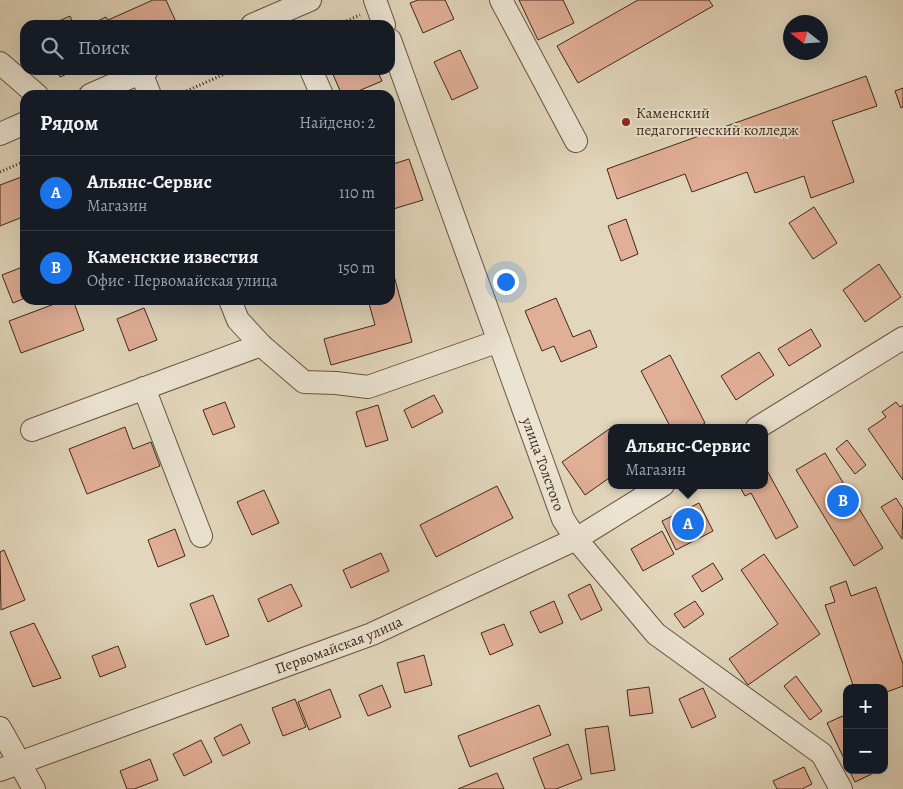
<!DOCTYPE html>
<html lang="ru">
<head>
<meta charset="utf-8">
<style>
	:root { --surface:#171b24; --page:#20242c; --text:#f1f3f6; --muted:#9ea1a6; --line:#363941; --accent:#1a73e8 }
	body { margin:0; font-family:Alegreya,serif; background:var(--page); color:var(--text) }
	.controls { position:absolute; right:15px; bottom:15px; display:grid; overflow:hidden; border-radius:10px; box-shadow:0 5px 20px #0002 }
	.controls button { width:45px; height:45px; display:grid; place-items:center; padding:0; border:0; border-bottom:1px solid var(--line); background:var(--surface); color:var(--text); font:25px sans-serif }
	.compass { position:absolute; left:783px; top:15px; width:45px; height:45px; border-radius:50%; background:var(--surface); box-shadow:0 5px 20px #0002; rotate:287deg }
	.you { position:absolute; left:505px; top:281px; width:18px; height:18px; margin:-12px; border:4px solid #fff; border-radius:50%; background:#1a73e8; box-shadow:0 0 0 8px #1a73e833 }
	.badge { display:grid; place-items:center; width:32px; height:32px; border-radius:50%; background:var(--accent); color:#fff; font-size:16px; font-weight:700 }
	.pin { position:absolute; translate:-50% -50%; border:2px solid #fff; box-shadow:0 1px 5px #0006 }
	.popup { position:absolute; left:608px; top:424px; width:160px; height:65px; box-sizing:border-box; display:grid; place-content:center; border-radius:10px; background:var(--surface); filter:drop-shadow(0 1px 4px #0005); font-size:16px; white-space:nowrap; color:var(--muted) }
	.popup b { font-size:19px; color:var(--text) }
	.popup::after { content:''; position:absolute; left:50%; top:100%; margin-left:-10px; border:10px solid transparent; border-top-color:var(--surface) }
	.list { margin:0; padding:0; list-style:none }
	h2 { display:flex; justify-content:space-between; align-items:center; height:65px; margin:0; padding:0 20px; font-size:21px }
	h2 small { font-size:16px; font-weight:400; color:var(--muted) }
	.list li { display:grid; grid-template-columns:32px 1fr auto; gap:15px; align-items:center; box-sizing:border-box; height:75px; padding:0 20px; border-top:1px solid var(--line) }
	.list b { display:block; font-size:19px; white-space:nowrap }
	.list p { margin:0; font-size:16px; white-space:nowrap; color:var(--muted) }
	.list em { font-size:16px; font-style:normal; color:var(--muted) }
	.icon { flex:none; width:28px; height:28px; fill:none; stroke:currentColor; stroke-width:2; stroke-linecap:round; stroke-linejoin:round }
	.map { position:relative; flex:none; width:903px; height:789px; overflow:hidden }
	.search { position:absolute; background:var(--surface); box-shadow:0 5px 20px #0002; left:20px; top:20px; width:375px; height:55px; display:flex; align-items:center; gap:12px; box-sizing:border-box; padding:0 18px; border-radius:15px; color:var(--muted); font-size:19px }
	.panel { position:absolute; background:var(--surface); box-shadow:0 5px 20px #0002; left:20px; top:90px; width:375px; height:215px; border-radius:15px }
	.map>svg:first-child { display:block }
</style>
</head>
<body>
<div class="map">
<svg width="903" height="789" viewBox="0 0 903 789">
	<rect width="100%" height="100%" fill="#e2d6bc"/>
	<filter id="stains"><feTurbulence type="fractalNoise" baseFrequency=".004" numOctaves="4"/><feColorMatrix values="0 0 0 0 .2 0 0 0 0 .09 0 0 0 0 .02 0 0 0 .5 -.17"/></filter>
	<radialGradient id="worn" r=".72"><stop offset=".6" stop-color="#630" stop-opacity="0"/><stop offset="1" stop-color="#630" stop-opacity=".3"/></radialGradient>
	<!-- building -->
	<path fill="#e1ae96" stroke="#3e2816" d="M153 0H166L177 24 89 25 106 17 108 20Z
		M418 0H445L454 19 423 33 410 3Z
		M519 0H563L574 23 538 40Z
		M638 0H709L713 6 578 83 557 46Z
		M70 16 74 25H50Z
		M460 50 478 88 452 100 434 62Z
		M57 70H76L60 77Z
		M331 70H377L382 81 349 95H342Z
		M866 76 877 106 832 121 854 182 811 198 804 176 755 193 747 172 692 192 685 174 617 199 607 169Z
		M903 88V107L901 108 895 91Z
		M409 159 423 200 390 210V165Z
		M24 176 25 216 0 226V185Z
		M814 207 837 243 813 259 789 223Z
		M626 219 638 254 621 261 608 226Z
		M390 261 412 342 331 365 324 339 375 325 368 300H390Z
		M879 264 901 297 865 322 843 290Z
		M25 266V298L13 303 2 275Z
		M556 298 573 337 590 330 597 347 561 362 554 346 542 351 525 311Z
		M65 300H73L84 330 21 353 9 321Z
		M144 308 157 340 129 351 117 319Z
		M811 329 821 346 789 366 778 349Z
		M759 352 774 375 736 400 721 376Z
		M670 355 705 423 697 428H671L641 371Z
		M434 395 443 412 412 428 404 410Z
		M225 402 235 427 213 435 203 410Z
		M896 402 900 407 903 405V480L868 429 886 417 882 412Z
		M378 405 388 440 366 447 356 412Z
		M615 425 618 428H612V476L585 495 562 462Z
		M125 427 133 449 151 442 160 466 87 494 69 449Z
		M847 440 866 465 855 474 836 449Z
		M825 453 883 548 854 566 796 470Z
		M764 465 798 527 776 539 751 493 745 496 739 485H764Z
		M497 486 513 518 436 557 420 525Z
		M264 490 279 523 252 535 237 502Z
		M896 498 903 509 902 539 881 507Z
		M699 503 713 531 676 550 662 521Z
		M175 529 185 556 158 567 148 540Z
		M662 531 674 554 643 571 631 549Z
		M4 550 25 600 1 610 0 552Z
		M381 553 389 571 351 588 343 570Z
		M764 554 820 634 748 685 729 659 778 624 741 570Z
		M713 563 723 579 702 592 692 576Z
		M846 581 851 596 876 587 903 664V686L884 693V688H854L825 605 835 602 830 587Z
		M291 584 302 606 268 622 258 599Z
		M590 584 602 610 581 620 568 595Z
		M213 595 229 636 206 645 190 604Z
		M554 601 563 623 540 633 530 612Z
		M695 601 704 614 684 628 674 614Z
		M34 623 61 678 33 687 10 632Z
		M504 624 513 645 490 655 481 633Z
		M118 646 126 667 100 677 92 656Z
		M424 655 432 685 405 693 397 663Z
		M796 676 822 711 810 720 784 686Z
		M382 685 391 707 368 716 359 695Z
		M649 687 653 713 630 716 627 690Z
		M703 688 716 717 692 728 679 699Z
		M330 689 341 717 309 730 298 702Z
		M295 699 306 727 283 736 272 708Z
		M539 705 551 735 470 767 458 736Z
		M847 714V765L827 723Z
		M241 724 250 743 223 756 214 738Z
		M608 726 615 770 591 774 585 729Z
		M201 740 212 762 184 776 173 754Z
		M568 744 582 779 556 789H545L533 758Z
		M150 759 158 780 134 789H127L120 771Z
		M804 767 812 784 802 789H777L773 781Z
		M849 770H880L855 782Z
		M497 773 504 789H458Z"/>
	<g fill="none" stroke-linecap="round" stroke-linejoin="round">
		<!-- minor casing -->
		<g stroke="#675440" stroke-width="24">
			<g id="minor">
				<path d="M375 0 384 25"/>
				<path d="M501 0 576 141"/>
				<path d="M252 25 310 0"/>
				<path id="s1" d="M390 40 563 519 576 539 656 634 822 754 841 789"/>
				<path d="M0 63 37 95"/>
				<path d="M311 70 322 95"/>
				<path d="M141 73 150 95"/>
				<path d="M90 95 147 70"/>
				<path d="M0 134 25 123"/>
				<path d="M230 300 238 320 261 345 304 382 336 383 368 387 499 341"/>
				<path d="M144 388 201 536"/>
				<path d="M757 428 903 338"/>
				<path d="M32 430 261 345"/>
				<path d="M0 728 34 789"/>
				<path id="s2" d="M0 770 372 634 576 539 663 485"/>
			</g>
		</g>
		<!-- path -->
		<path stroke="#3e2816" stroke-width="3" stroke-dasharray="1 2.5" stroke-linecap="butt" d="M337 25 360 15
			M177 95 234 70
			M0 172 25 161"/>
		<!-- minor -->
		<use href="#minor" stroke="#ece4d3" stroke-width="22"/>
	</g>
	<!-- markers -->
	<circle fill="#8f2418" stroke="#ece4d3" stroke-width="2" cx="626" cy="122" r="5"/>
	<g text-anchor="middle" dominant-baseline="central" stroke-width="4" stroke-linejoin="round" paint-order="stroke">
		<!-- poi labels -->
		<g font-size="15" fill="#3e2816" stroke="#ece4d3" text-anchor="start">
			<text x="636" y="113">Каменский<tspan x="636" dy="17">педагогический колледж</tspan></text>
		</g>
		<!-- street labels -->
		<g font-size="15" fill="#3e2816" stroke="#ece4d3">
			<text stroke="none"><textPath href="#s1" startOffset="451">улица Толстого</textPath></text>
			<text stroke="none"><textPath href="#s2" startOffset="361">Первомайская улица</textPath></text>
		</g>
	</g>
	<rect width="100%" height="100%" filter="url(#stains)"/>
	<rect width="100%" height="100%" fill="url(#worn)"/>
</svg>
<div class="controls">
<button>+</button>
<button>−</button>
</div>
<svg class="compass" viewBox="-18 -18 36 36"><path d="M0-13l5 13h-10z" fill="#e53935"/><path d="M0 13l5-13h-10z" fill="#9ea1a6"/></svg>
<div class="you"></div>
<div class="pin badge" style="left:688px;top:524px">A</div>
<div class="popup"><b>Альянс-Сервис</b>Магазин</div>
<div class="pin badge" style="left:843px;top:501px">B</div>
<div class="search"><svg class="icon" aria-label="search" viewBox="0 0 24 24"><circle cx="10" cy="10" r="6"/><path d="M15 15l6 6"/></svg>Поиск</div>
<section class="panel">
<h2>Рядом<small>Найдено: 2</small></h2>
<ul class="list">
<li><span class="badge">A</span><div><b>Альянс-Сервис</b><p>Магазин</p></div><em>110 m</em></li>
<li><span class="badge">B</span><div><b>Каменские известия</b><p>Офис · Первомайская улица</p></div><em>150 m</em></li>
</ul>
</section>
</div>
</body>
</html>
